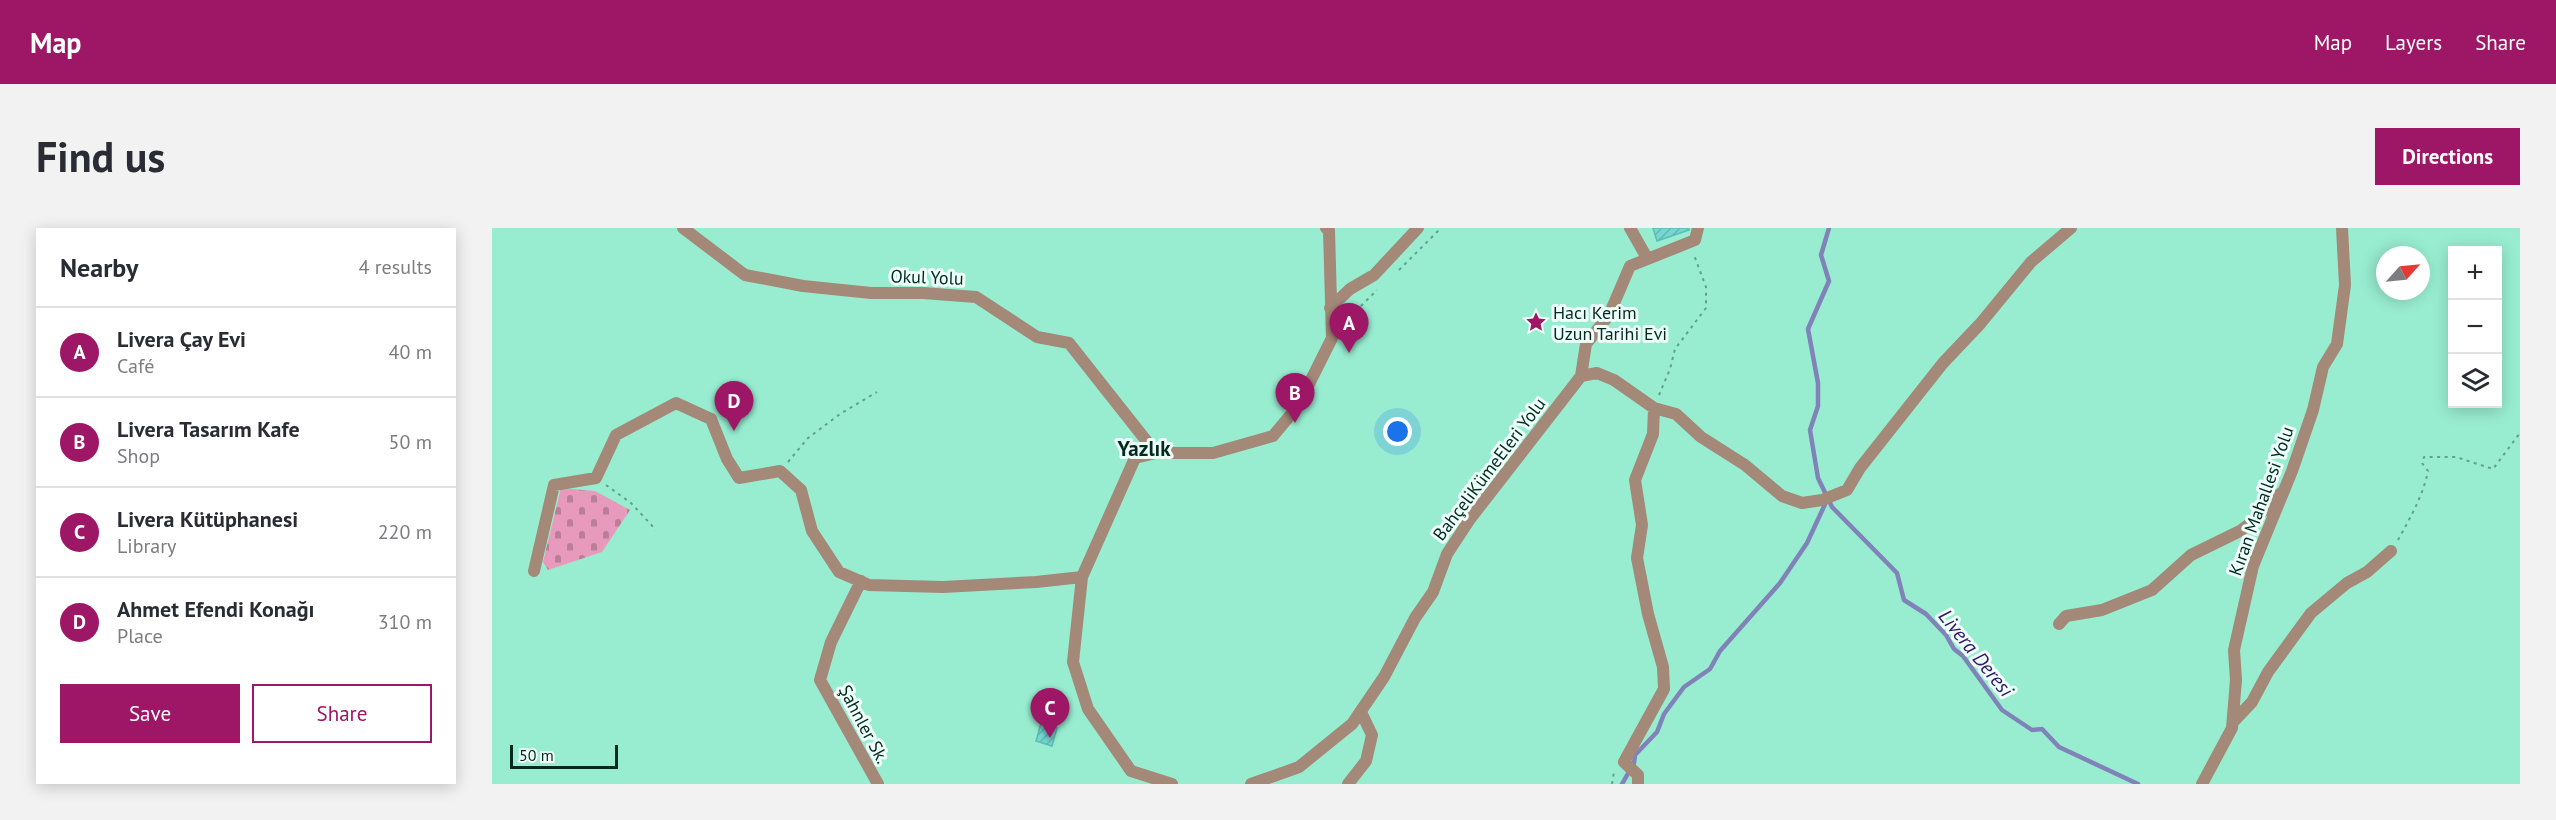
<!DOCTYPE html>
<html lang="en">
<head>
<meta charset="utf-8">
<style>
	:root { --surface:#fff; --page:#f2f2f3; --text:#2b2b33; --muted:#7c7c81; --line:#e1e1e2; --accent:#9e1766 }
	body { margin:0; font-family:"PT Sans",sans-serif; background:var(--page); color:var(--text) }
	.controls { position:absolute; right:18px; top:18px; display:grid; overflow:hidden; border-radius:0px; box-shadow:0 3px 15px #0003 }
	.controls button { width:54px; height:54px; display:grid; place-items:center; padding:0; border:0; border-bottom:2px solid var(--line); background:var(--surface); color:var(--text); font:30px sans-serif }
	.compass { position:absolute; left:1884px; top:18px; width:54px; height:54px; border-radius:50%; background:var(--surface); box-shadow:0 3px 15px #0003; rotate:63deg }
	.scale { position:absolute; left:18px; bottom:15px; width:108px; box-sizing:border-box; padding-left:6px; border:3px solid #042a20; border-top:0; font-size:16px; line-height:21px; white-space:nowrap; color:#042a20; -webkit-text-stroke:4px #eefef8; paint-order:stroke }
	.you { position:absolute; left:906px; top:204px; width:21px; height:21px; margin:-15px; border:4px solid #fff; border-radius:50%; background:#1a73e8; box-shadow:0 0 0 9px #1a73e833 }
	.badge { display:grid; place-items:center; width:39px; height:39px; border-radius:50%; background:var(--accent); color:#fff; font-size:20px; font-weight:700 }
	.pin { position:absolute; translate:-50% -50px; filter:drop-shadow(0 2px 3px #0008) }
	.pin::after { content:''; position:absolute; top:32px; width:21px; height:18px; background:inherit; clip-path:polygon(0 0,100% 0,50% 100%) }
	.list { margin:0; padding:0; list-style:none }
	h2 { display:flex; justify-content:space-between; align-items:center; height:78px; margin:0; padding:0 24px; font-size:26px }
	h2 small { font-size:20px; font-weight:400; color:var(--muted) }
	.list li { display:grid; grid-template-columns:39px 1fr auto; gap:18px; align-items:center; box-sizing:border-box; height:90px; padding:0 24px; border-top:2px solid var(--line) }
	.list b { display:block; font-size:22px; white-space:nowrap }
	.list p { margin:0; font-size:20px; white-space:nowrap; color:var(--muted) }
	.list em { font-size:20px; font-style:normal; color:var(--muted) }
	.actions { display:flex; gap:12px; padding:18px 24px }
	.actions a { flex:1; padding:14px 0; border:2px solid var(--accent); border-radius:0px; text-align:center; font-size:21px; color:var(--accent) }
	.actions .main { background:var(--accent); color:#fff }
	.icon { flex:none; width:33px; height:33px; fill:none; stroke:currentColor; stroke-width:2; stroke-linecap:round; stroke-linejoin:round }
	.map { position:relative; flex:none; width:2028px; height:556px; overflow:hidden; border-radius:0px }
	header { display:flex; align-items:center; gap:36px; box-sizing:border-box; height:84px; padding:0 30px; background:var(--accent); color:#fff }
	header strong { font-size:28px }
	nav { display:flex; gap:33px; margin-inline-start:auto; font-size:21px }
	.intro { display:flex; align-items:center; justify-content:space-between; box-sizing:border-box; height:144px; padding:0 36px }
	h1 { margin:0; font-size:42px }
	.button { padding:15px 27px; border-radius:0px; background:var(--accent); color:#fff; font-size:21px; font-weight:700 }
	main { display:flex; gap:36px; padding:0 36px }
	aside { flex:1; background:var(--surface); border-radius:0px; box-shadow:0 3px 15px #0003 }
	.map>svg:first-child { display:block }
</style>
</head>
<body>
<header>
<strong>Map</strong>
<nav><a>Map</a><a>Layers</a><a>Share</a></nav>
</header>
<div class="intro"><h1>Find us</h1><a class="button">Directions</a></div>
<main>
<aside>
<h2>Nearby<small>4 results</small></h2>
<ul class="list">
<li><span class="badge">A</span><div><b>Livera Çay Evi</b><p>Café</p></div><em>40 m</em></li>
<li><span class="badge">B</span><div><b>Livera Tasarım Kafe</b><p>Shop</p></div><em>50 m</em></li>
<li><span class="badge">C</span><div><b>Livera Kütüphanesi</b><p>Library</p></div><em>220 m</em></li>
<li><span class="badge">D</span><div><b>Ahmet Efendi Konağı</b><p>Place</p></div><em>310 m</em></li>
</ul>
<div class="actions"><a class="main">Save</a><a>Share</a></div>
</aside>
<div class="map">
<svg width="2028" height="556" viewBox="0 0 2028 556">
	<defs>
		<pattern id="cemetery-stones" width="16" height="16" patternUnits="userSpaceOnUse" patternTransform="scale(1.5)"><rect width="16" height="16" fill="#e89abd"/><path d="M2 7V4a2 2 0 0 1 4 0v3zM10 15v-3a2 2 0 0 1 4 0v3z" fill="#ba7e99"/></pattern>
		<pattern id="building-hatch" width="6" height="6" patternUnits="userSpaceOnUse" patternTransform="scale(1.5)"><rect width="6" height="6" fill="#76d6d1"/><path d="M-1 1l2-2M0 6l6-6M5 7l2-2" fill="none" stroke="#64b8b3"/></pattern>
	</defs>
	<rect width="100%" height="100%" fill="#98edd1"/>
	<!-- cemetery -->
	<path fill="url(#cemetery-stones)" d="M69 260 103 263 138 282 110 324 56 342 51 334Z"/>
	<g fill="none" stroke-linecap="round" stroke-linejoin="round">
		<!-- stream -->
		<path stroke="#8182b8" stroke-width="4.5" d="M1337 0 1329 27 1337 53 1316 101 1326 155V178L1318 202 1326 250 1340 279 1405 345 1412 372 1434 386 1454 407 1462 421 1471 428 1510 482 1540 502 1550 501 1567 519 1646 556
			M1130 556 1142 535 1143 527 1165 504 1172 486 1192 459 1218 441 1228 423 1288 355 1315 315 1335 272"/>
	</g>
	<!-- building -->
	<path fill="url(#building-hatch)" stroke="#5bbcb8" stroke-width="1.5" d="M1161 0H1197V2L1165 13Z
		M549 495 565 500 560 518 544 513Z"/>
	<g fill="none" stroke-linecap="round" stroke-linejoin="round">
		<!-- path -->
		<path stroke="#5fa18c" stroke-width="2" stroke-dasharray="3 4.5" stroke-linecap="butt" d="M907 42 949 0
			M853 94 885 62
			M1167 167 1178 141 1183 121 1214 80V59L1202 27
			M296 234 316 210 348 186 385 164
			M114 257 139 275 164 302
			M1906 312C1918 290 1931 268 1936 243L1930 235 1932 229H1964L2001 241 2028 205
			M1120 556 1122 544"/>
		<!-- street -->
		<path stroke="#a48878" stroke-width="12" d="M191 0 253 47 311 58 379 65H431L484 69 545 109 577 115 664 225
			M1138 0 1155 30
			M838 80 858 61 882 47 926 0
			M1089 148 1105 145 1122 152 1162 180 1184 186 1209 209 1253 237 1290 268 1310 275 1330 272 1355 262 1368 240 1451 135 1488 96 1539 34 1579 0
			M42 343 62 257 104 250 124 207 184 175 219 191 235 231 247 250 288 243 309 262 320 303 347 344 377 357 451 359 544 354 590 349
			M369 353 339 414 328 452 386 556
			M1567 396 1574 388 1610 382 1660 362 1699 327 1748 303 1760 294 1789 265
			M1741 494 1760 474 1776 444 1819 385 1855 355 1875 344 1899 323
			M680 556 639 543 596 481 581 434 590 349 643 230 664 225H721L781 208 806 178 840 110 837 2 834 0
			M759 556 807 539 860 496 892 449 923 390 941 364 955 326 978 291 1089 148 1094 116 1117 87 1138 38 1203 12 1206 0
			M856 556 874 533 880 507 869 484
			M1146 556V547L1132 534 1172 461 1171 439 1156 386 1145 330 1150 297 1143 252 1161 206 1162 180
			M1710 556 1740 500 1744 452 1742 422 1761 338 1800 243 1821 182 1831 139 1845 116 1853 57 1850 0"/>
	</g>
	<!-- icons -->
	<defs>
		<g id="sight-bare" transform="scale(1.62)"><path d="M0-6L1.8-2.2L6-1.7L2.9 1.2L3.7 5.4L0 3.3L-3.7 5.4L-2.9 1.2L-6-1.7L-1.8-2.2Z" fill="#9e1766" stroke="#eefef8" stroke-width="2.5" paint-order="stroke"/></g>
	</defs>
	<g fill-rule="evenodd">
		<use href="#sight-bare" x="1044" y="94"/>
	</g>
	<g text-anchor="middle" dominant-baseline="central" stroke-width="6" stroke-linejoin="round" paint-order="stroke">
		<!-- street labels -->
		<g font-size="18" fill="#042a20" stroke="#eefef8">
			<text transform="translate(435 49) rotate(2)">Okul Yolu</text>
			<text transform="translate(997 241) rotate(-53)">BahçeliKümeEleri Yolu</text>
			<text transform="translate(1769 273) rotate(-70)">Kıran Mahallesi Yolu</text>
			<text transform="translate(372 496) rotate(62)">Şahnler Sk.</text>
		</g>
		<!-- poi labels -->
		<g font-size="18" fill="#042a20" stroke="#eefef8" text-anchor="start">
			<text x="1061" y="84">Hacı Kerim<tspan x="1061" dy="21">Uzun Tarihi Evi</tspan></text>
		</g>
		<!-- water labels -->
		<g font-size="20" font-style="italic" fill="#32146a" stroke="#eefef8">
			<text transform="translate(1484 425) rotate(51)">Livera Deresi</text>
		</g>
		<!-- quarter labels -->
		<g font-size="21" font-weight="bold" fill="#042a20" stroke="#eefef8">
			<text x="652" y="220">Yazlık</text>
		</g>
	</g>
</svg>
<div class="controls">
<button>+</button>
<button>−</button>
<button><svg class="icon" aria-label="layers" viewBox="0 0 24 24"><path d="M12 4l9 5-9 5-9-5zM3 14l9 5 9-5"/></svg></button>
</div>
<svg class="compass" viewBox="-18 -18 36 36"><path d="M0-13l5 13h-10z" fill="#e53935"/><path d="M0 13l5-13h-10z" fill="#7c7c81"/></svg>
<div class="scale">50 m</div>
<div class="you"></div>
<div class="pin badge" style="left:857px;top:125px">A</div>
<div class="pin badge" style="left:803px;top:195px">B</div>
<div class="pin badge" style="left:558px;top:510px">C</div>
<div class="pin badge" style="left:242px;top:203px">D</div>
</div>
</main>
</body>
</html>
